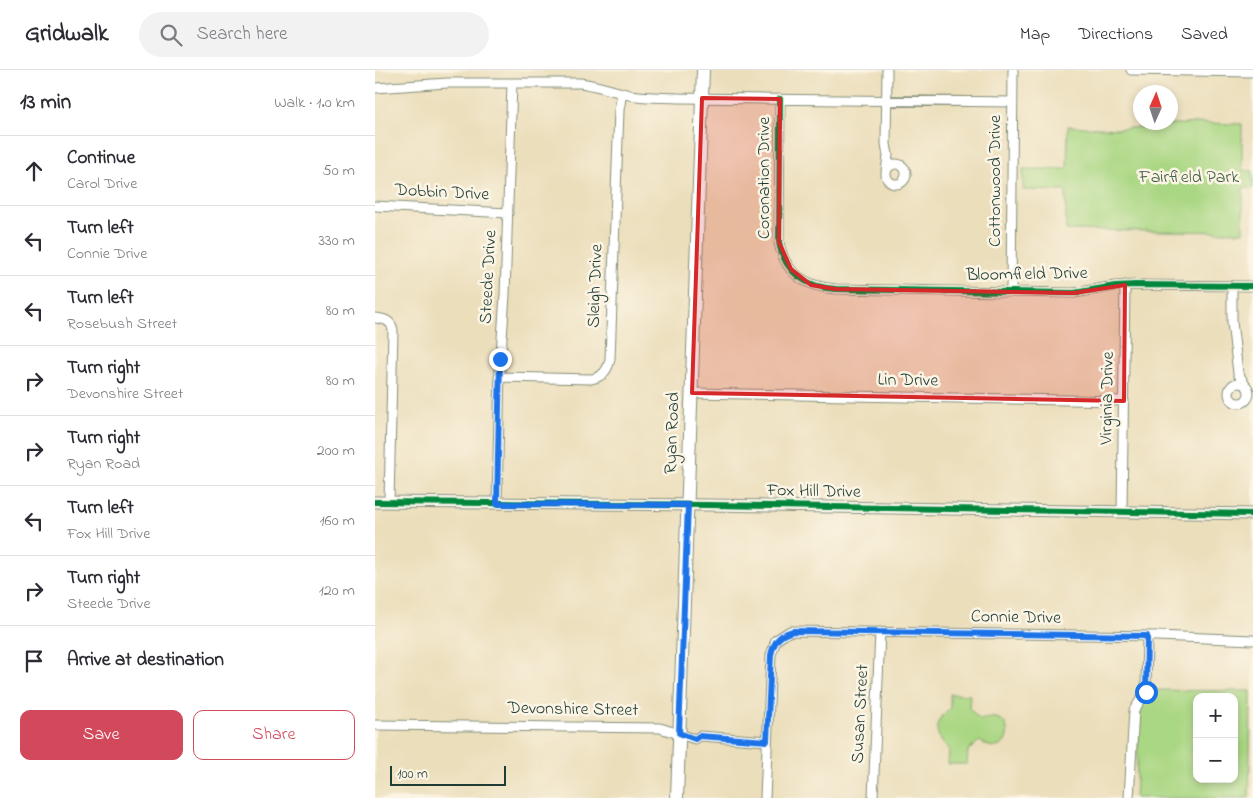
<!DOCTYPE html>
<html lang="en">
<head>
<meta charset="utf-8">
<style>
	:root { --surface:#fff; --page:#f2f2f3; --text:#2b2b33; --muted:#7c7c81; --line:#e1e1e2; --accent:#d1495b }
	body { margin:0; font-family:"Indie Flower",sans-serif; background:var(--page); color:var(--text) }
	.controls { position:absolute; right:15px; bottom:15px; display:grid; overflow:hidden; border-radius:10px; box-shadow:0 2px 8px #0003 }
	.controls button { width:45px; height:45px; display:grid; place-items:center; padding:0; border:0; border-bottom:1px solid var(--line); background:var(--surface); color:var(--text); font:25px sans-serif }
	.compass { position:absolute; left:758px; top:15px; width:45px; height:45px; border-radius:50%; background:var(--surface); box-shadow:0 2px 8px #0003; rotate:3deg }
	.scale { position:absolute; left:15px; bottom:12px; width:116px; box-sizing:border-box; padding-left:5px; border:2px solid #1f3d34; border-top:0; font-size:14px; line-height:18px; white-space:nowrap; color:#1f3d34; -webkit-text-stroke:4px #fcf5e5; paint-order:stroke }
	.stop { position:absolute; width:15px; height:15px; margin:-11px; border:4px solid #1a73e8; border-radius:50%; background:#fff }
	.stop.end { background:#1a73e8; border-color:#fff; box-shadow:0 1px 5px #0008 }
	.list { margin:0; padding:0; list-style:none }
	h2 { display:flex; justify-content:space-between; align-items:center; height:65px; margin:0; padding:0 20px; font-size:21px }
	h2 small { font-size:16px; font-weight:400; color:var(--muted) }
	.list li { display:grid; grid-template-columns:32px 1fr auto; gap:15px; align-items:center; box-sizing:border-box; height:70px; padding:0 20px; border-top:1px solid var(--line) }
	.list b { display:block; font-size:19px; white-space:nowrap }
	.list p { margin:0; font-size:16px; white-space:nowrap; color:var(--muted) }
	.list em { font-size:16px; font-style:normal; color:var(--muted) }
	.actions { display:flex; gap:10px; padding:15px 20px }
	.actions a { flex:1; padding:11px 0; border:1px solid var(--accent); border-radius:10px; text-align:center; font-size:18px; color:var(--accent) }
	.actions .main { background:var(--accent); color:#fff }
	.icon { flex:none; width:28px; height:28px; fill:none; stroke:currentColor; stroke-width:2; stroke-linecap:round; stroke-linejoin:round }
	.map { position:relative; flex:none; width:878px; height:728px; overflow:hidden }
	header { display:flex; align-items:center; gap:30px; box-sizing:border-box; height:70px; padding:0 25px; background:var(--surface); border-bottom:1px solid var(--line) }
	header strong { font-size:24px }
	nav { display:flex; gap:28px; margin-inline-start:auto; font-size:18px }
	.search { width:350px; height:45px; background:var(--page); display:flex; align-items:center; gap:12px; box-sizing:border-box; padding:0 18px; border-radius:28px; color:var(--muted); font-size:19px }
	main { display:flex }
	aside { flex:1; background:var(--surface) }
	.map>svg:first-child { display:block }
</style>
</head>
<body>
<header>
<strong>Gridwalk</strong>
<div class="search"><svg class="icon" aria-label="search" viewBox="0 0 24 24"><circle cx="10" cy="10" r="6"/><path d="M15 15l6 6"/></svg>Search here</div>
<nav><a>Map</a><a>Directions</a><a>Saved</a></nav>
</header>
<main>
<aside>
<h2>13 min<small>Walk · 1.0 km</small></h2>
<ul class="list">
<li><svg class="icon" aria-label="ahead" viewBox="0 0 24 24"><path d="M12 20V5M6 11l6-6 6 6"/></svg><div><b>Continue</b><p>Carol Drive</p></div><em>50 m</em></li>
<li><svg class="icon" aria-label="left" viewBox="0 0 24 24"><path d="M17 20v-9H6M10 6l-5 5 5 5"/></svg><div><b>Turn left</b><p>Connie Drive</p></div><em>330 m</em></li>
<li><svg class="icon" aria-label="left" viewBox="0 0 24 24"><path d="M17 20v-9H6M10 6l-5 5 5 5"/></svg><div><b>Turn left</b><p>Rosebush Street</p></div><em>80 m</em></li>
<li><svg class="icon" aria-label="right" viewBox="0 0 24 24"><path d="M7 20v-9h11M14 6l5 5-5 5"/></svg><div><b>Turn right</b><p>Devonshire Street</p></div><em>80 m</em></li>
<li><svg class="icon" aria-label="right" viewBox="0 0 24 24"><path d="M7 20v-9h11M14 6l5 5-5 5"/></svg><div><b>Turn right</b><p>Ryan Road</p></div><em>200 m</em></li>
<li><svg class="icon" aria-label="left" viewBox="0 0 24 24"><path d="M17 20v-9H6M10 6l-5 5 5 5"/></svg><div><b>Turn left</b><p>Fox Hill Drive</p></div><em>160 m</em></li>
<li><svg class="icon" aria-label="right" viewBox="0 0 24 24"><path d="M7 20v-9h11M14 6l5 5-5 5"/></svg><div><b>Turn right</b><p>Steede Drive</p></div><em>120 m</em></li>
<li><svg class="icon" aria-label="arrive" viewBox="0 0 24 24"><path d="M6 21V4h12l-3 4 3 4H6"/></svg><div><b>Arrive at destination</b></div></li>
</ul>
<div class="actions"><a class="main">Save</a><a>Share</a></div>
</aside>
<div class="map">
<svg width="878" height="728" viewBox="0 0 878 728">
	<rect width="100%" height="100%" fill="#fcf5e5"/>
	<filter id="ink" filterUnits="userSpaceOnUse"><feTurbulence type="fractalNoise" baseFrequency=".02" numOctaves="2"/><feDisplacementMap in="SourceGraphic" scale="10" xChannelSelector="R" yChannelSelector="G"/><feConvolveMatrix kernelMatrix="1 2 1 2 8 2 1 2 1" color-interpolation-filters="sRGB"/></filter>
	<filter id="wash" filterUnits="userSpaceOnUse"><feTurbulence type="fractalNoise" baseFrequency=".0096" numOctaves="4" result="noise"/><feDisplacementMap in="SourceGraphic" scale="20" xChannelSelector="R" yChannelSelector="G"/><feGaussianBlur stdDeviation="1.12" result="paint"/><feColorMatrix in="noise" values="0 0 0 0 0 0 0 0 0 0 0 0 0 0 0 0 0 1.4 0 .05"/><feComposite in="paint" operator="in"/></filter>
	<g filter="url(#wash)">
		<rect width="100%" height="100%" fill="#ebdebb"/>
		<!-- green -->
		<path fill="#aad783" stroke="#648a5c" fill-rule="evenodd" d="M821 53 867 54V100L878 101V118H868V162L691 160V121L648 120V99H692L693 56 742 59Z
			M766 620 876 621 874 728H760ZM822 627H859V709H822Z
			M575 624 595 625 594 638 605 650C609 649 616 647 621 648 639 651 635 683 614 676 611 675 607 672 604 671L599 676 593 680 592 694H573L574 680C565 671 557 660 566 647 569 644 573 641 575 638Z"/>
	</g>
	<g filter="url(#ink)">
		<g fill="none" stroke-linecap="round" stroke-linejoin="round">
			<!-- minor casing -->
			<g stroke="#858e78" stroke-width="11">
				<path id="minor" d="M756 0 878 2
					M0 18 72 13H205C222 15 238 21 255 25 271 28 289 27 306 28L638 32
					M405 29 404 172C409 203 431 217 461 219L699 223 740 216 760 215 878 216
					M511 104a10 10 0 1 1 20 0a10 10 0 1 1-20 0Z
					M511 102 513 85 511 74 512 0
					M0 136 133 143
					M857 216V252L863 303 870 315
					M636 222 638 0
					M0 248C9 249 16 250 18 260L14 432
					M124 307 216 309C228 307 233 300 235 289L244 40 247 23
					M854 323a10 10 0 1 1 20 0a10 10 0 1 1-20 0Z
					M317 323 749 331
					M122 434 125 298 130 225 137 13
					M747 442 750 215
					M0 655 285 658 320 669 325 666 392 671
					M390 728 396 585 401 570 415 561 782 566 878 570
					M498 728 505 562
					M754 728 759 640 771 622 772 566"/>
			</g>
			<!-- tertiary casing -->
			<g stroke="#858e78" stroke-width="13">
				<path id="tertiary" d="M0 432 333 435 878 444"/>
			</g>
			<!-- secondary casing -->
			<g stroke="#858e78" stroke-width="14">
				<path id="secondary" d="M302 728 328 0"/>
			</g>
			<!-- minor -->
			<use href="#minor" stroke="#fff" stroke-width="9"/>
			<!-- tertiary -->
			<use href="#tertiary" stroke="#fff" stroke-width="11"/>
			<!-- secondary -->
			<use href="#secondary" stroke="#fff" stroke-width="12"/>
			<!-- cycleway casing -->
			<g stroke="#fcf5e5" stroke-width="9">
				<path id="cycleway" d="M405 29 404 172C409 203 431 217 461 219L699 223 740 216 760 215 878 216
					M0 432 333 435 878 444"/>
			</g>
			<!-- cycleway -->
			<use href="#cycleway" stroke="#00873e" stroke-width="6"/>
		</g>
	</g>
	<g fill="none" stroke-linecap="round" stroke-linejoin="round" filter="url(#ink)">
		<!-- route -->
		<path stroke="#1a73e8" stroke-width="6" d="M125 289 122 434 313 435 304 663 320 669 324 666 392 671 396 585C399 571 404 565 418 561L772 566 771 622"/>
	</g>
	<!-- marked area -->
	<path fill="#d62828" fill-opacity="0.2" stroke="#d62828" stroke-width="4" stroke-linejoin="round" d="M327 28 405 29 404 172 416 199 436 215 461 219 699 223 750 215 749 331 317 323Z"/>
	<g text-anchor="middle" dominant-baseline="central" stroke-width="5" stroke-linejoin="round" paint-order="stroke">
		<!-- street labels -->
		<g font-size="18" fill="#1f3d34" stroke="#fcf5e5">
			<text transform="translate(390 108) rotate(-90)">Coronation Drive</text>
			<text transform="translate(621 111) rotate(-90)">Cottonwood Drive</text>
			<text transform="translate(67 123) rotate(3)">Dobbin Drive</text>
			<text transform="translate(652 205) rotate(-1)">Bloomfield Drive</text>
			<text transform="translate(114 207) rotate(-87)">Steede Drive</text>
			<text transform="translate(221 216) rotate(-88)">Sleigh Drive</text>
			<text transform="translate(533 311) rotate(1)">Lin Drive</text>
			<text transform="translate(733 328) rotate(-89)">Virginia Drive</text>
			<text transform="translate(298 363) rotate(-88)">Ryan Road</text>
			<text transform="translate(439 422) rotate(1)">Fox Hill Drive</text>
			<text transform="translate(641 548) rotate(1)">Connie Drive</text>
			<text transform="translate(198 640) rotate(1)">Devonshire Street</text>
			<text transform="translate(486 644) rotate(-87)">Susan Street</text>
		</g>
		<!-- park labels -->
		<g font-size="18" fill="#3b5c44" stroke="#fcf5e5">
			<text x="814" y="108">Fairfield Park</text>
		</g>
	</g>
</svg>
<div class="controls">
<button>+</button>
<button>−</button>
</div>
<svg class="compass" viewBox="-18 -18 36 36"><path d="M0-13l5 13h-10z" fill="#e53935"/><path d="M0 13l5-13h-10z" fill="#7c7c81"/></svg>
<div class="scale">100 m</div>
<div class="stop" style="left:771px;top:622px"></div>
<div class="stop end" style="left:125px;top:289px"></div>
</div>
</main>
</body>
</html>
